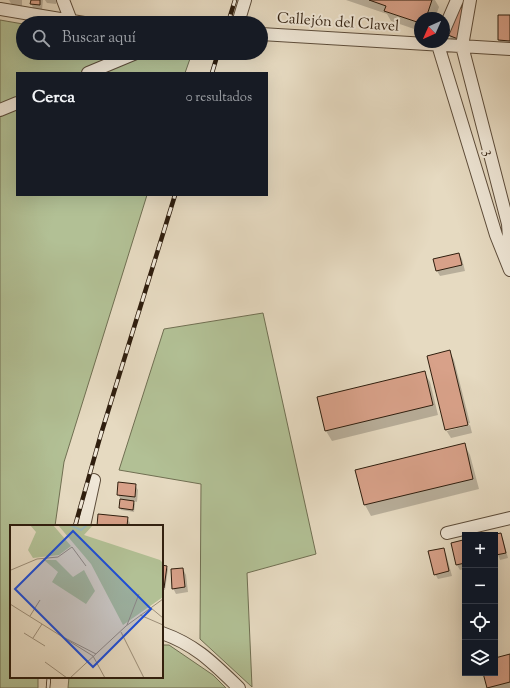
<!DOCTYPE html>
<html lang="es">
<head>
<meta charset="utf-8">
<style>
	:root { --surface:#171b24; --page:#242831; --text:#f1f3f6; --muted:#9ea1a6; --line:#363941 }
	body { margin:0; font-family:"Sorts Mill Goudy",serif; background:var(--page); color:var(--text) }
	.controls { position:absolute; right:12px; bottom:12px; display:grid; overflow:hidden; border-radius:0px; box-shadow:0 4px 16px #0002 }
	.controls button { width:36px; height:36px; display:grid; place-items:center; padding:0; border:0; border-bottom:1px solid var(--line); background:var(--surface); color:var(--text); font:20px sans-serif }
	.compass { position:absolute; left:414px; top:12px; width:36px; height:36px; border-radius:50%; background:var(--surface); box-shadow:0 4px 16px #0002; rotate:225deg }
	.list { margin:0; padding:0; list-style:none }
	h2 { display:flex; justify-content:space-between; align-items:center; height:52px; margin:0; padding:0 16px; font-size:17px }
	h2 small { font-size:13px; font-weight:400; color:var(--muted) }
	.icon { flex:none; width:22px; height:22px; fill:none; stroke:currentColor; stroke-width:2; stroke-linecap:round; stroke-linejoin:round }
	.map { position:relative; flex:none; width:510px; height:688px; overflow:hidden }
	.search { position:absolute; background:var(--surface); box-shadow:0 4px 16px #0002; left:16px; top:16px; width:252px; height:44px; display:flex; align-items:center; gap:10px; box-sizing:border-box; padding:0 14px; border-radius:22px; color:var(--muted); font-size:15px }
	.panel { position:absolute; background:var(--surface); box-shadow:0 4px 16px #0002; left:16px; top:72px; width:252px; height:124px; border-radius:0px }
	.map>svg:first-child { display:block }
</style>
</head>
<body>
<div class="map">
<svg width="510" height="688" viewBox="0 0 510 688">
	<rect width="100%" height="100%" fill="#e6dac1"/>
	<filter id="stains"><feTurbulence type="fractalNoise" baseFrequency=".005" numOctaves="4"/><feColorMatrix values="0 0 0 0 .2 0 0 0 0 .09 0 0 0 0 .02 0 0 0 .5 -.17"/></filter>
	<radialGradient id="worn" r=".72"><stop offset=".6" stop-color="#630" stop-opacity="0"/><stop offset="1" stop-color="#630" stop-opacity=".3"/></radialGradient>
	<!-- green -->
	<path fill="#b2c095" stroke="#706f52" d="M0 20 23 24V53H192L185 73H17V195H147L64 462 55 526H11V677H38V688H0Z
		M263 313 316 554 247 573 252 687 200 639 201 484 119 470 164 329Z
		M162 645H169L213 675 226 688H68L69 677H162Z"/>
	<!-- shadow -->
	<path fill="#0003" d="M9 0H22V6L12 5Z
		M32 0H43L42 10 34 9 31 4Z
		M45 0H57L56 4 47 3Z
		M346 0H435L439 7 435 18H420V31L391 21 387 14Z
		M458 7 461 44 452 41 449 35Z
		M499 16H510V46H502L499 40Z
		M459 254 462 259 465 271 440 276 437 271 434 259Z
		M450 352 454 360 470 423 447 429V431L470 425 472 433 451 438 446 430 428 357Z
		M424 372 430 382 438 415 332 441 326 431Z
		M464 444 470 455 479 489 371 516 365 505 356 471Z
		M135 485 138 490 137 502 133 501 135 504 134 512 121 510 120 508 121 500 118 494Z
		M127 518 130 523V526H98Z
		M500 534 503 539 508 558 500 560 495 546V535Z
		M462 541 465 546V569L460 570 457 565 452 544Z
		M443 549 446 554 452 576 438 579 435 574Z
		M162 566 166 567 168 569 165 590 162 589Z
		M183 569 186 575 188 592 176 594 173 588Z
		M510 655V688H488L484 673H495V659Z"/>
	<!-- building -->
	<path fill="#d8a189" stroke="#2f1e0e" d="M31 0H40V5L30 4Z
		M369 0H432L426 18H420V23L384 11 386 6Z
		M457 6 468 10 458 39 448 35Z
		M498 15H510V41L498 40Z
		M459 253 462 265 436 271 433 259Z
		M450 350 468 425 445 430 427 356Z
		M425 371 433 405 325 431 317 397Z
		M465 443 473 479 364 505 355 470Z
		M118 482 136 484 135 497 117 495Z
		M120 499 134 501 133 510 119 508Z
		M98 514 128 517 127 526H97Z
		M501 533 506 553 496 555 495 535H491Z
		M463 540 465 550V563L456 565 451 543Z
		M444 548 449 571 434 575 428 551Z
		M162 565 167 566 164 588H162Z
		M183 568 185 587 172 589 171 569Z
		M510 654V682L487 688 483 673H495V658Z"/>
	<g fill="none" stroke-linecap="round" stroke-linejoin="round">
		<!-- minor casing -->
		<g stroke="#5d4d3b" stroke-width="14">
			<path id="minor" d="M63 0 71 21
				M470 0 462 46 508 224 510 251
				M0 9 84 23
				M238 23 245 0
				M444 30 457 0
				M261 34 510 49
				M438 45 496 235 510 270
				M88 73 136 53
				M0 110 17 103
				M84 526 94 480
				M447 533 510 518
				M162 633C196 645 213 663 239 688"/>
		</g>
		<!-- minor -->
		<use href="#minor" stroke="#efe7d7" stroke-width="12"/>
		<!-- rail casing -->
		<g stroke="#2f1e0e" stroke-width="4.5">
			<path id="rail" d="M228 23 235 0
				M212 73 218 53
				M75 526 101 434 175 195
				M48 688 49 677"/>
		</g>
		<!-- rail -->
		<use href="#rail" stroke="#efe7d7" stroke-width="3" stroke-dasharray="9" stroke-linecap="butt"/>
	</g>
	<g text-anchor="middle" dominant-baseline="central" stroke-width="4" stroke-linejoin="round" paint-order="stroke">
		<!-- street labels -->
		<g font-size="15" fill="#2f1e0e" stroke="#efe7d7">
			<text transform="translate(338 23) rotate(4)">Callejón del Clavel</text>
			<text transform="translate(488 153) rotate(73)">3</text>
		</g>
	</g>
	<!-- overview -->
	<g transform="translate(10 525)">
		<rect width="153" height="153" fill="#e6dac1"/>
		<path d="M20 0H43L61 21 49 30 23 33 18 25 26 7ZM48 0H83L74 10 150 35 153 38V72L113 100 81 39ZM34 35H46L63 52 74 45 85 66 76 79 42 57 48 47Z" fill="#b2c095"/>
		<path fill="none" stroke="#99b8bb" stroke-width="2" d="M60 0 71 5 77 0"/>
		<path fill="none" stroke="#9d8f79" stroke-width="1" d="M1 45 27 34 48 32 62 22 76 41M0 79 83 131 95 153M141 83 153 93M130 90 153 100M20 91 30 75M117 100 129 69M111 107 134 153M14 108 35 121M23 113 32 99M55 113 86 129M35 137 57 153M60 153 116 101 153 74"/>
		<path fill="#1d4ed8" fill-opacity="0.15" stroke="#1d4ed8" stroke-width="2" d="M63 6 141 84 83 142 5 64Z"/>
		<rect width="153" height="153" fill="none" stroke="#2f1e0e" stroke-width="2"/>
	</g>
	<rect width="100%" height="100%" filter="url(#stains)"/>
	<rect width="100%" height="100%" fill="url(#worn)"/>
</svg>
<div class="controls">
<button>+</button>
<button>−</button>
<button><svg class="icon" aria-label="locate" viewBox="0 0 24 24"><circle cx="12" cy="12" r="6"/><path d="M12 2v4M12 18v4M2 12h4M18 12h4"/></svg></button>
<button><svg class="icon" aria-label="layers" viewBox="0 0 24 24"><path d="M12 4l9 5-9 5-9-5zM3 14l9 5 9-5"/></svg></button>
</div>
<svg class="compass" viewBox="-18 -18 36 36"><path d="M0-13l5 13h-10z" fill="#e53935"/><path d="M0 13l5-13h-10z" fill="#9ea1a6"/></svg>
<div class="search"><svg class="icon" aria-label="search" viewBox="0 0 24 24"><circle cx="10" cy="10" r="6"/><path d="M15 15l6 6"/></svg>Buscar aquí</div>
<section class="panel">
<h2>Cerca<small>0 resultados</small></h2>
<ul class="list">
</ul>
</section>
</div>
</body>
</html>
